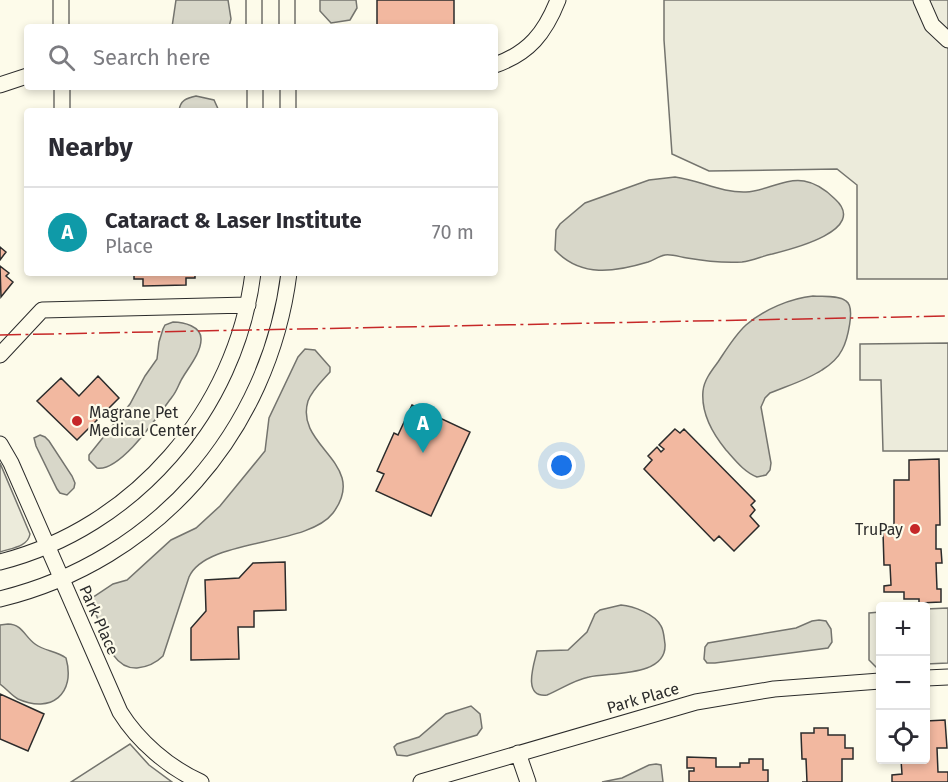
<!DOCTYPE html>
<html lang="en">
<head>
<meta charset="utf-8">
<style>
	:root { --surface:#fff; --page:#f2f2f3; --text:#2b2b33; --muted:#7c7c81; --line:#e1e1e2; --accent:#c62828 }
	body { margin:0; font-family:"Fira Sans",sans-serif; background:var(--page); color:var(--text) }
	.controls { position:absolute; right:18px; bottom:18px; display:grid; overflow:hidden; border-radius:6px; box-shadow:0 3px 9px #0003 }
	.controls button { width:54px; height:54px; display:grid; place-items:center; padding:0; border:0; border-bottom:2px solid var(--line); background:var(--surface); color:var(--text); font:30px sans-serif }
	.you { position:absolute; left:562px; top:466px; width:21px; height:21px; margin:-15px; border:4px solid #fff; border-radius:50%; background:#1a73e8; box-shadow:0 0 0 9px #1a73e833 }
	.badge { display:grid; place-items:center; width:39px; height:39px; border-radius:50%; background:var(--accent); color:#fff; font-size:20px; font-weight:700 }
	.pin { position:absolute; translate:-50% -50px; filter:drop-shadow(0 2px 3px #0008) }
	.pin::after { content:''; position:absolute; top:32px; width:21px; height:18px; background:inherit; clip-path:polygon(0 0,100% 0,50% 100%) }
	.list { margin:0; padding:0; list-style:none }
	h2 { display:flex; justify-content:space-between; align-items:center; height:78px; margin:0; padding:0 24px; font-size:26px }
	h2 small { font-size:20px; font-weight:400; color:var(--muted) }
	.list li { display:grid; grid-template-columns:39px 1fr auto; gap:18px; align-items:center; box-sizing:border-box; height:90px; padding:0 24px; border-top:2px solid var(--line) }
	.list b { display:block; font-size:22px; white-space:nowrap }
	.list p { margin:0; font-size:20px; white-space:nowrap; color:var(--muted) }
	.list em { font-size:20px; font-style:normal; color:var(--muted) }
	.icon { flex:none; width:33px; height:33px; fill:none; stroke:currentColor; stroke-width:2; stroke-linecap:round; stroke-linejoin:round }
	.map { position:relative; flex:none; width:948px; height:782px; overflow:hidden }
	.search { position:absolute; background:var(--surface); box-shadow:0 3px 9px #0003; left:24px; top:24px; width:474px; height:66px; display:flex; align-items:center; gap:15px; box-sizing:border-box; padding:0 21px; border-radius:6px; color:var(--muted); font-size:22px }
	.panel { position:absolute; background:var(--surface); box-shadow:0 3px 9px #0003; left:24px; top:108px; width:474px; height:168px; border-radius:6px }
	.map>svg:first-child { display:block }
</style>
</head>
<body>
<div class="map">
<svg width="948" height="782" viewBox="0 0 948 782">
	<rect width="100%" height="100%" fill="#fdfbea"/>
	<!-- green -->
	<path fill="#ecebdb" stroke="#74746e" stroke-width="1.5" d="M664 0H948V279H857V185L837 169 709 171 672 154 664 40Z
		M948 343V451H883L881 380H860V344Z
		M0 463 30 534C28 547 11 548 0 552Z
		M948 608V663L926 664V609Z
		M880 612V667H876L869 660V613Z
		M130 744 149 765 172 782H71Z"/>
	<!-- water -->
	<path fill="#d8d7c9" stroke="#74746e" stroke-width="1.5" d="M176 0H228L231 19 229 27H172Z
		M320 0H356L357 8 350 20 331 23 320 11Z
		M196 96 214 100 219 111H179C180 100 187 98 196 96Z
		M675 177C699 180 722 193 746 192 766 191 784 178 804 181 816 183 827 191 835 199 869 230 792 249 772 254 762 256 753 261 742 262 724 263 704 261 687 258 680 257 672 254 665 255 659 256 654 260 648 262 615 272 581 278 555 250L556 230 560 224 585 203 649 180Z
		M813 296C823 297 838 295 846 301 856 307 847 341 842 350 838 358 830 365 822 370 807 380 787 386 770 393L765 398 761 407 771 463 770 470 766 475 757 477C744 472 735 460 726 450 712 433 701 413 703 391 704 380 712 370 718 362 726 350 735 335 746 325 763 310 791 298 813 296Z
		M173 322C183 322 202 326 201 340 201 352 189 367 183 377 179 383 177 391 172 397 159 414 121 472 97 468L89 460V455L130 404 145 376 157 359 159 342 163 329 165 325Z
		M305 349 315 350 330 367V372C322 381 312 390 308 401 294 447 370 463 333 513 307 547 206 538 189 577L163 656C156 663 147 667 137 668 107 669 104 626 92 606V598L113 584 127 580 171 540 196 528 220 506 265 451 269 418 298 357Z
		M40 435 45 437 49 441 72 476 75 483 74 488 67 495 60 493 57 489 36 446 34 438Z
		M621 605C633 606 655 614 661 626 664 631 664 638 665 644 667 677 611 672 589 677 574 680 561 689 547 695 522 698 534 664 537 651L568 650 587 632 595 614 600 610Z
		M819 620 826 621 831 629 832 642 828 648 715 663H707L704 659 705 647 708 643 796 628 812 621Z
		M8 624C22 624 25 637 35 644 44 651 57 651 66 658 76 694 51 714 18 699 11 695 7 689 0 684V625Z
		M471 706 480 714 482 728 477 735 407 756 397 755 394 747 397 744 419 737 446 714Z
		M656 764 661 765 663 782H602L622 778 649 765Z"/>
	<!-- building -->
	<path fill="#f2b8a0" stroke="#2b2b2b" stroke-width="1.5" d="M377 0H454V25H377Z
		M0 247 6 252 0 260Z
		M0 266 9 273 6 276 13 282 1 297Z
		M134 273H195V278H186V285L143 286V279H134Z
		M98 376 119 398 77 440 37 401 61 378 79 396Z
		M412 405 470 432 431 516 376 491 384 474 377 471 394 433 398 435Z
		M675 429 680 433 684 429 755 501 751 505 755 510 750 516 759 526 734 551 719 536 714 541 644 469 652 460 648 456 657 447 661 452 664 449 659 445Z
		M939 459 940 525H936V549H941L942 563H936L937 589H941V602L919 603V599H904V592H884V586L891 585 890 565H884L883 532H894V480H909V460Z
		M285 562 286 610 254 611V627H238L239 659 191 660V628L206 611 205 580 239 578 253 563Z
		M0 694 44 714 28 751 0 739Z
		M945 720 947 748H937L938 772H948V782H892V775L902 774 901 760H926V721Z
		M814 728H828V735H845V748H853V759H842V782H802H807L806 759H802L801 733H814Z
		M687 757 716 758V767H740V763H749V759H763V770H768V782H689V771H694V768H687Z"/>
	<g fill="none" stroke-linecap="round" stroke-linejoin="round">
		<!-- minor casing -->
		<g stroke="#2b2b2b" stroke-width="17">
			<path id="minor" d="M61 0V27
				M254 0V27
				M287 0V27
				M921 0 932 25 948 40
				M495 65C529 53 545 33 558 0
				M0 85 27 76
				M62 87V111
				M255 87V111
				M288 87V111
				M0 355 42 310 248 305
				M0 444 11 463 120 712C138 741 169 768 201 782
				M0 562C134 528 236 410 253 273
				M0 599C156 561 269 432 289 273
				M926 678 948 677
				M518 753 528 782
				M421 782 696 702 774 689 880 681"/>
		</g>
		<!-- minor -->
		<use href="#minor" stroke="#fdfbea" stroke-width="15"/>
		<!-- power -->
		<path stroke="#c62828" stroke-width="1.5" stroke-dasharray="21 4.5 3 4.5" stroke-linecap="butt" d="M0 335 948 316"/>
	</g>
	<!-- markers -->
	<g fill="#c62828" stroke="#fdfbea" stroke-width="2">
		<circle cx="77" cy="421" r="6"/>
		<circle cx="915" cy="529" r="6"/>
	</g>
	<g text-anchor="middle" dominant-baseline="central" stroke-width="4.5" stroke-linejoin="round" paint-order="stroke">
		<!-- poi labels -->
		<g font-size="16" fill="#2b2b2b" stroke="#fdfbea" text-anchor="start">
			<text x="89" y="412">Magrane Pet<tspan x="89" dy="18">Medical Center</tspan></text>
			<text x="903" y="529" text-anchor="end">TruPay</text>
		</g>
		<!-- street labels -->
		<g font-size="16" fill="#2b2b2b" stroke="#fdfbea">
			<text transform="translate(99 620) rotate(66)">Park Place</text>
			<text transform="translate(643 698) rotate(-16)">Park Place</text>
		</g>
	</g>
</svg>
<div class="controls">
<button>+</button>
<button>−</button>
<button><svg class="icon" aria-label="locate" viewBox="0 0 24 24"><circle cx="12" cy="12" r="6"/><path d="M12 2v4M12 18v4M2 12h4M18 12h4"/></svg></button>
</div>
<div class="you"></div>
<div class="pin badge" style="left:423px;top:453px;background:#0f9aa8">A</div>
<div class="search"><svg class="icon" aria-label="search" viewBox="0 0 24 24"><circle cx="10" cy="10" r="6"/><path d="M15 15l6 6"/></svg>Search here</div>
<section class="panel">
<h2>Nearby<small></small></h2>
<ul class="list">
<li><span class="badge" style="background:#0f9aa8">A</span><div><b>Cataract &amp; Laser Institute</b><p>Place</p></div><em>70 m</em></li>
</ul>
</section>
</div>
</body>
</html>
